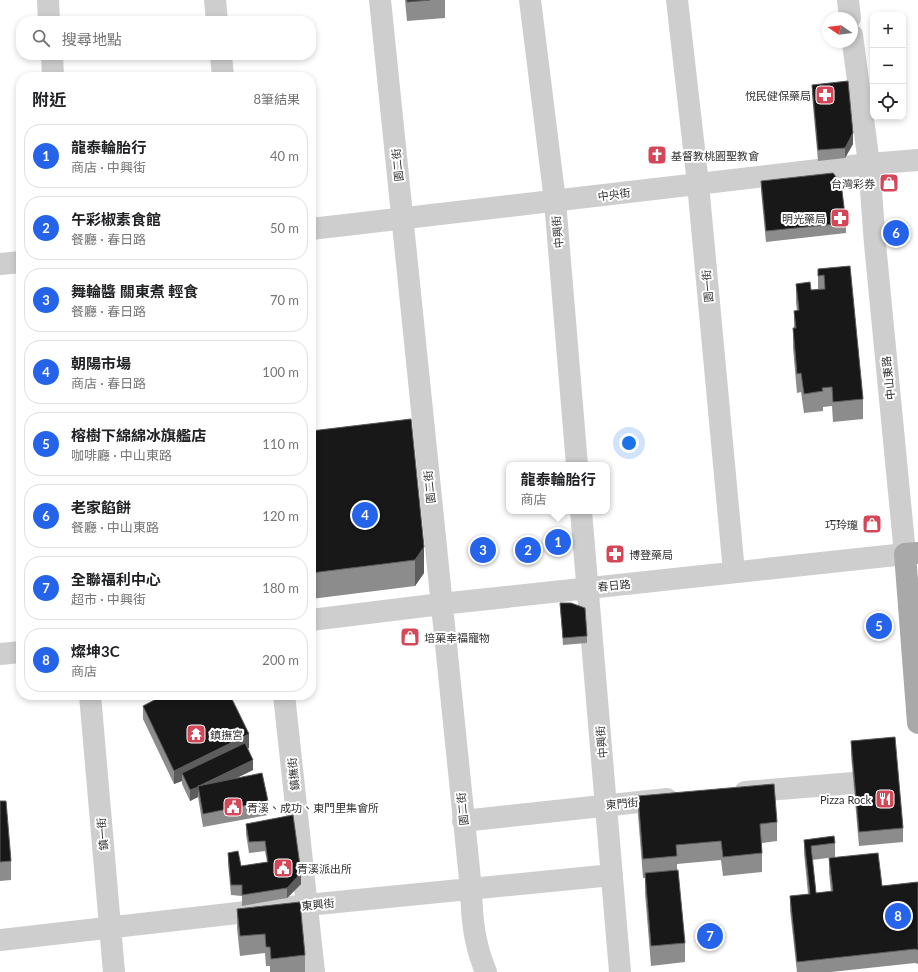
<!DOCTYPE html>
<html lang="zh-TW">
<head>
<meta charset="utf-8">
<style>
	:root { --surface:#fff; --page:#f6f6f6; --text:#202124; --muted:#757577; --line:#e0e0e0; --accent:#2563eb }
	body { margin:0; font-family:Lato,"Noto Sans TC",sans-serif; background:var(--page); color:var(--text) }
	.controls { position:absolute; right:12px; top:12px; display:grid; overflow:hidden; border-radius:8px; box-shadow:0 2px 6px #0003 }
	.controls button { width:36px; height:36px; display:grid; place-items:center; padding:0; border:0; border-bottom:1px solid var(--line); background:var(--surface); color:var(--text); font:20px sans-serif }
	.compass { position:absolute; left:822px; top:12px; width:36px; height:36px; border-radius:50%; background:var(--surface); box-shadow:0 2px 6px #0003; rotate:283deg }
	.you { position:absolute; left:629px; top:443px; width:14px; height:14px; margin:-10px; border:3px solid #fff; border-radius:50%; background:#1a73e8; box-shadow:0 0 0 6px #1a73e833 }
	.badge { display:grid; place-items:center; width:26px; height:26px; border-radius:50%; background:var(--accent); color:#fff; font-size:13px; font-weight:700 }
	.pin { position:absolute; translate:-50% -50%; border:2px solid #fff; box-shadow:0 1px 4px #0006 }
	.popup { position:absolute; left:506px; top:462px; width:104px; height:52px; box-sizing:border-box; display:grid; place-content:center; border-radius:8px; background:var(--surface); filter:drop-shadow(0 1px 3px #0005); font-size:13px; white-space:nowrap; color:var(--muted) }
	.popup b { font-size:15px; color:var(--text) }
	.popup::after { content:''; position:absolute; left:50%; top:100%; margin-left:-8px; border:8px solid transparent; border-top-color:var(--surface) }
	.list { margin:0; padding:0; list-style:none }
	h2 { display:flex; justify-content:space-between; align-items:center; height:52px; margin:0; padding:0 16px; font-size:17px }
	h2 small { font-size:13px; font-weight:400; color:var(--muted) }
	.list li { display:grid; grid-template-columns:26px 1fr auto; gap:12px; align-items:center; box-sizing:border-box; height:64px; margin:0 8px 8px; padding:0 8px; border:1px solid var(--line); border-radius:16px }
	.list b { display:block; font-size:15px; white-space:nowrap }
	.list p { margin:0; font-size:13px; white-space:nowrap; color:var(--muted) }
	.list em { font-size:13px; font-style:normal; color:var(--muted) }
	.icon { flex:none; width:22px; height:22px; fill:none; stroke:currentColor; stroke-width:2; stroke-linecap:round; stroke-linejoin:round }
	.map { position:relative; flex:none; width:918px; height:972px; overflow:hidden }
	.search { position:absolute; background:var(--surface); box-shadow:0 2px 6px #0003; left:16px; top:16px; width:300px; height:44px; display:flex; align-items:center; gap:10px; box-sizing:border-box; padding:0 14px; border-radius:16px; color:var(--muted); font-size:15px }
	.panel { position:absolute; background:var(--surface); box-shadow:0 2px 6px #0003; left:16px; top:72px; width:300px; height:628px; border-radius:16px }
	.map>svg:first-child { display:block }
</style>
</head>
<body>
<div class="map">
<svg width="918" height="972" viewBox="0 0 918 972">
	<rect width="100%" height="100%" fill="#fff"/>
	<g fill="none" stroke-linecap="round" stroke-linejoin="round">
		<!-- minor -->
		<path stroke="#cecece" stroke-width="22" d="M48 0 49 21
			M215 0 217 21
			M380 0 471 889C472 920 474 943 486 972
			M530 0 555 201 577 465
			M677 0 698 184 734 572
			M848 0 850 18
			M52 55 53 77
			M221 55 223 77
			M311 229 869 164 918 160
			M0 264 21 262
			M581 511 620 972
			M311 620 441 604 905 554 875 244 869 164 852 35
			M0 654 21 652
			M90 695 114 972
			M284 695 314 972
			M745 792 853 783
			M463 821 667 799
			M0 940 307 905 612 875"/>
		<!-- major -->
		<path stroke="#a9a9a9" stroke-width="22" d="M918 553 905 554 918 723"/>
	</g>
	<!-- wall -->
	<path fill="#8c8c8c" d="M405 0H445V18L407 21Z
		M812 85 853 144 845 158 818 161 812 95Z
		M761 181 846 223V233L766 242 761 191Z
		M850 266 863 399V419L833 422 832 406 823 407V411L804 413 801 392 797 393 793 348V328H794V311H797L796 303V284L811 290 818 289V269Z
		M411 419 424 573 415 586 311 599V431Z
		M560 603 587 636V643L563 645Z
		M143 706 249 748H248L253 770 236 778 268 801V815L203 827 198 797 190 801 182 784V781L174 784 143 719Z
		M851 741 903 828V842L859 846 851 755Z
		M638 796 777 822V841L762 843V872L723 876 721 860 677 864V870L685 943V962L651 966 645 893V878H643L638 815Z
		M0 801 11 861V880L0 881Z
		M293 815 301 884 287 898 242 906V896L231 895 228 864V853L241 866 267 862 265 851 249 853 246 834V824Z
		M804 840 835 843V857L812 860 816 893 831 892 829 872V858L882 886 918 882V964L915 963 831 972H797L790 910V896L808 894 804 853Z
		M237 909 305 955V972H270V966H266L265 953 240 956 237 928Z"/>
	<!-- shaded-wall -->
	<path fill="#5d5d5d" d="M853 133V144L845 158V148Z
		M424 547V573L415 586V560Z
		M249 734V748L185 779 182 773V781L174 784V771Z
		M253 760V770L200 796 198 787Z
		M198 787V797L190 801V790Z
		M301 873V884L287 898V888Z"/>
	<!-- building -->
	<path fill="#181818" stroke="#5d5d5d" d="M407 0H430L407 2Z
		M848 81 853 133 845 148 818 150 812 85Z
		M833 173 841 183 846 223 766 231 761 181Z
		M850 266 863 399 833 402 832 387 822 388 823 391 804 394 801 373 797 374 793 328H796L794 311 799 310 796 284 810 282 811 290 825 289 824 275 818 276V269Z
		M411 419 424 547 415 560 311 573V431Z
		M560 603H571L585 608 587 636 563 638Z
		M164 695H230L249 734 174 771 143 706Z
		M895 737 903 828 859 832 851 741Z
		M245 743 253 760 201 785 198 786V787L190 790 182 773Z
		M262 773 268 801 203 814 198 786Z
		M774 784 777 822 760 824 762 853 723 857 721 841 676 845 677 856 643 859 638 796Z
		M0 801H6L11 861 0 862Z
		M293 815 301 873 287 888 242 895V885H231L228 853 238 851 241 866 268 862 265 841 249 842 246 824Z
		M834 836 835 843 811 846 816 893 833 891 829 858 878 853 882 886 918 882V950L915 949 797 962 790 896 810 894 804 840Z
		M678 870 685 943 651 946 645 873Z
		M300 902 305 955 271 959 270 947H266L265 934 240 936 237 909Z"/>
	<!-- icons -->
	<defs>
		<g id="pharmacy-square" transform="scale(1)"><rect x="-9" y="-9" width="18" height="18" rx="4" fill="#d34759" stroke="#fff"/><path d="M-2-6h4v4h4v4h-4v4h-4v-4h-4v-4h4Z" fill="#fff"/></g>
		<g id="church-square" transform="scale(1)"><rect x="-9" y="-9" width="18" height="18" rx="4" fill="#d34759" stroke="#fff"/><path d="M-1.2-6h2.4v3.5h3.3v2.4h-3.3V6h-2.4V-.1h-3.3v-2.4h3.3Z" fill="#fff"/></g>
		<g id="shop-square" transform="scale(1)"><rect x="-9" y="-9" width="18" height="18" rx="4" fill="#d34759" stroke="#fff"/><path d="M-5-2.5h2.3a2.7 3.5 0 0 1 5.4 0H5L5.5 6h-11ZM-1.5-2.5h3a1.5 2.3 0 0 0-3 0Z" fill="#fff"/></g>
		<g id="temple-square" transform="scale(1)"><rect x="-9" y="-9" width="18" height="18" rx="4" fill="#d34759" stroke="#fff"/><path d="M0-6L5-2H3V0L6.5 2.5H4V6H1.5V3h-3V6H-4V2.5H-6.5L-3 0V-2H-5Z" fill="#fff"/></g>
		<g id="restaurant-square" transform="scale(1)"><rect x="-9" y="-9" width="18" height="18" rx="4" fill="#d34759" stroke="#fff"/><path d="M-5-6h1v4h1v-4h1v4h1v-4h1v5L-1.5 .5V6h-2V.5L-5-1ZM5-6V6H3V1.5H1.5Q1.5-4 5-6Z" fill="#fff"/></g>
		<g id="civic-square" transform="scale(1)"><rect x="-9" y="-9" width="18" height="18" rx="4" fill="#d34759" stroke="#fff"/><path d="M-.6-6.5H3V-4.5H.6V-3L4-1V1h2V6H-6V1h2V-1L-.6-3ZM-1.2 2.5V6h2.4V2.5Z" fill="#fff"/></g>
	</defs>
	<g fill-rule="evenodd">
		<use href="#pharmacy-square" x="825" y="95"/>
		<use href="#church-square" x="657" y="155"/>
		<use href="#shop-square" x="889" y="183"/>
		<use href="#pharmacy-square" x="840" y="218"/>
		<use href="#shop-square" x="872" y="524"/>
		<use href="#pharmacy-square" x="615" y="554"/>
		<use href="#shop-square" x="410" y="637"/>
		<use href="#temple-square" x="196" y="734"/>
		<use href="#restaurant-square" x="885" y="799"/>
		<use href="#civic-square" x="233" y="807"/>
		<use href="#civic-square" x="283" y="868"/>
	</g>
	<g text-anchor="middle" dominant-baseline="central" stroke-width="4" stroke-linejoin="round" paint-order="stroke">
		<!-- poi labels -->
		<g font-size="11" fill="#313131" stroke="#fff" text-anchor="start">
			<text x="811" y="95" text-anchor="end">悅民健保藥局</text>
			<text x="671" y="155">基督教桃園聖教會</text>
			<text x="875" y="183" text-anchor="end">台灣彩券</text>
			<text x="826" y="218" text-anchor="end">明光藥局</text>
			<text x="858" y="524" text-anchor="end">巧玲瓏</text>
			<text x="629" y="554">博登藥局</text>
			<text x="424" y="637">培菓幸福寵物</text>
			<text x="210" y="734">鎮撫宮</text>
			<text x="871" y="799" text-anchor="end">Pizza Rock</text>
			<text x="247" y="807">青溪、成功、東門里集會所</text>
			<text x="297" y="868">青溪派出所</text>
		</g>
		<!-- street labels -->
		<g font-size="11" fill="#313131" stroke="#fff">
			<text transform="translate(397 165) rotate(-96)">園二街</text>
			<text transform="translate(614 194) rotate(-7)">中央街</text>
			<text transform="translate(557 232) rotate(-95)">中興街</text>
			<text transform="translate(707 286) rotate(-95)">園一街</text>
			<text transform="translate(888 378) rotate(-96)">中山東路</text>
			<text transform="translate(429 487) rotate(-96)">園二街</text>
			<text transform="translate(614 585) rotate(-6)">春日路</text>
			<text transform="translate(601 742) rotate(-95)">中興街</text>
			<text transform="translate(293 774) rotate(-96)">鎮撫街</text>
			<text transform="translate(622 803) rotate(-5)">東門街</text>
			<text transform="translate(462 809) rotate(-96)">園二街</text>
			<text transform="translate(102 834) rotate(-95)">鎮一街</text>
			<text transform="translate(318 904) rotate(-6)">東興街</text>
		</g>
	</g>
</svg>
<div class="controls">
<button>+</button>
<button>−</button>
<button><svg class="icon" aria-label="locate" viewBox="0 0 24 24"><circle cx="12" cy="12" r="6"/><path d="M12 2v4M12 18v4M2 12h4M18 12h4"/></svg></button>
</div>
<svg class="compass" viewBox="-18 -18 36 36"><path d="M0-13l5 13h-10z" fill="#e53935"/><path d="M0 13l5-13h-10z" fill="#757577"/></svg>
<div class="you"></div>
<div class="pin badge" style="left:558px;top:542px">1</div>
<div class="popup"><b>龍泰輪胎行</b>商店</div>
<div class="pin badge" style="left:528px;top:550px">2</div>
<div class="pin badge" style="left:483px;top:550px">3</div>
<div class="pin badge" style="left:365px;top:515px">4</div>
<div class="pin badge" style="left:879px;top:626px">5</div>
<div class="pin badge" style="left:896px;top:233px">6</div>
<div class="pin badge" style="left:710px;top:936px">7</div>
<div class="pin badge" style="left:898px;top:916px">8</div>
<div class="search"><svg class="icon" aria-label="search" viewBox="0 0 24 24"><circle cx="10" cy="10" r="6"/><path d="M15 15l6 6"/></svg>搜尋地點</div>
<section class="panel">
<h2>附近<small>8筆結果</small></h2>
<ul class="list">
<li><span class="badge">1</span><div><b>龍泰輪胎行</b><p>商店 · 中興街</p></div><em>40 m</em></li>
<li><span class="badge">2</span><div><b>午彩椒素食館</b><p>餐廳 · 春日路</p></div><em>50 m</em></li>
<li><span class="badge">3</span><div><b>舞輪醬 關東煮 輕食</b><p>餐廳 · 春日路</p></div><em>70 m</em></li>
<li><span class="badge">4</span><div><b>朝陽市場</b><p>商店 · 春日路</p></div><em>100 m</em></li>
<li><span class="badge">5</span><div><b>榕樹下綿綿冰旗艦店</b><p>咖啡廳 · 中山東路</p></div><em>110 m</em></li>
<li><span class="badge">6</span><div><b>老家餡餅</b><p>餐廳 · 中山東路</p></div><em>120 m</em></li>
<li><span class="badge">7</span><div><b>全聯福利中心</b><p>超市 · 中興街</p></div><em>180 m</em></li>
<li><span class="badge">8</span><div><b>燦坤3C</b><p>商店</p></div><em>200 m</em></li>
</ul>
</section>
</div>
</body>
</html>
